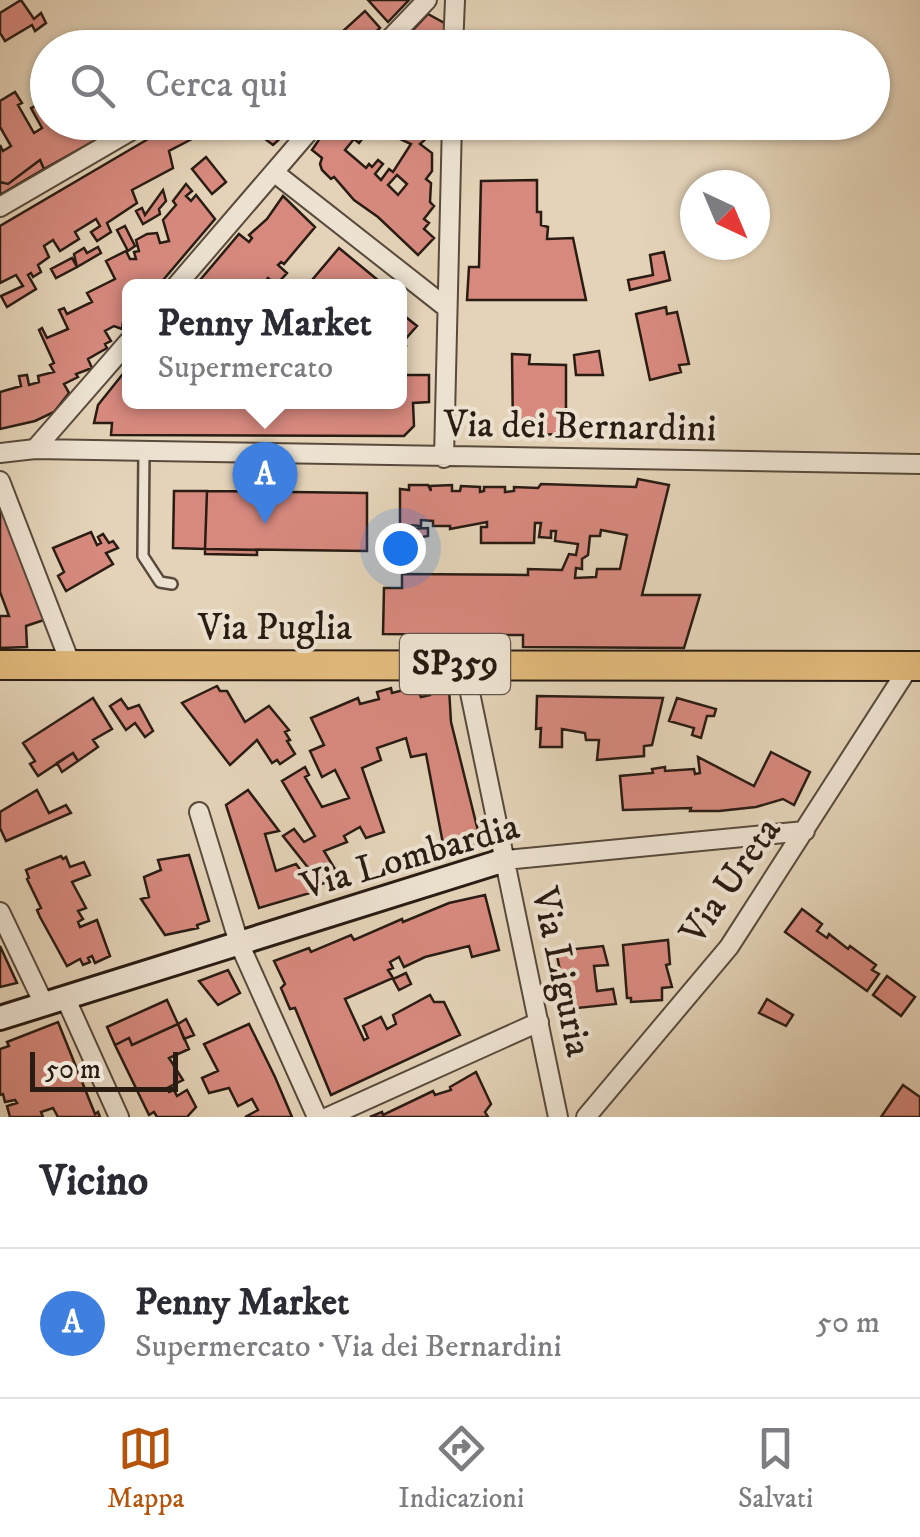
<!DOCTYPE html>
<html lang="it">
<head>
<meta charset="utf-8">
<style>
	:root { --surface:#fff; --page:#f2f2f3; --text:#2b2b33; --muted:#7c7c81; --line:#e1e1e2; --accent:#b45309 }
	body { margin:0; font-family:"IM FELL DW Pica",serif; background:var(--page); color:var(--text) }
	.compass { position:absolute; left:680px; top:170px; width:90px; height:90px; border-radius:50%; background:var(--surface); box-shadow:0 2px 8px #0004; rotate:136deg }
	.scale { position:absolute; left:30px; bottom:25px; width:148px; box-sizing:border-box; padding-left:10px; border:5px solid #291c13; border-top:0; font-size:28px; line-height:35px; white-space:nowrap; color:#291c13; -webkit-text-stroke:8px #ede2d1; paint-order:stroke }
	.you { position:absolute; left:400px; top:548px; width:35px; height:35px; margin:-25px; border:8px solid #fff; border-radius:50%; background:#1a73e8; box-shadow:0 0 0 15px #1a73e833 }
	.badge { display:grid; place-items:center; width:65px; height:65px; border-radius:50%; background:var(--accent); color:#fff; font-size:32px; font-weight:700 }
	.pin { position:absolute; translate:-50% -82px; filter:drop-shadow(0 2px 5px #0008) }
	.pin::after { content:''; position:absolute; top:52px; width:35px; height:30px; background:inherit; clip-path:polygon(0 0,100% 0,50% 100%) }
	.popup { position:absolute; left:122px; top:279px; width:285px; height:130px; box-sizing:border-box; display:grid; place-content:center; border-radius:15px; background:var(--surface); filter:drop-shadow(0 2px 8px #0005); font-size:32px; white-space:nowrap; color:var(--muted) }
	.popup b { font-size:38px; color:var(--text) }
	.popup::after { content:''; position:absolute; left:50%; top:100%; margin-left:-20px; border:20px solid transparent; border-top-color:var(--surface) }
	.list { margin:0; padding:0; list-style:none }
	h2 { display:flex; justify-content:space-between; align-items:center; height:130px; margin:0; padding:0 40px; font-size:42px }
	h2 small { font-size:32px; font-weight:400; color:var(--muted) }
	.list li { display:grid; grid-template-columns:65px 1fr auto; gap:30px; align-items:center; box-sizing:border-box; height:150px; padding:0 40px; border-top:2px solid var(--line) }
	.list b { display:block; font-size:38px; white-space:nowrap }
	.list p { margin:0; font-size:32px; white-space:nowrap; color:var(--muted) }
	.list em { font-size:32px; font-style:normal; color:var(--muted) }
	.icon { flex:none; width:55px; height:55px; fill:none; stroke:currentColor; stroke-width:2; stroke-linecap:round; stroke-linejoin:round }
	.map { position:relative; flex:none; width:920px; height:1117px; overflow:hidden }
	.search { position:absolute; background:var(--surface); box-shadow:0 2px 8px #0004; left:30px; right:30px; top:30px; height:110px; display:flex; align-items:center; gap:25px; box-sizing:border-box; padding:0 35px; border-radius:55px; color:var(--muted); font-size:38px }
	.sheet { height:280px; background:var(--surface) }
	nav { display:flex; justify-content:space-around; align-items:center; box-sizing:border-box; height:140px; border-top:2px solid var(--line); background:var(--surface); font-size:28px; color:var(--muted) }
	nav a { display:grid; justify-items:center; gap:5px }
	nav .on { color:var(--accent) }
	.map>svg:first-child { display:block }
</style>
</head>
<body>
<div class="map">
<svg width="920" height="1117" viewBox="0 0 920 1117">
	<rect width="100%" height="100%" fill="#e4d3b8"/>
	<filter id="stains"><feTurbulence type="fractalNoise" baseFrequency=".002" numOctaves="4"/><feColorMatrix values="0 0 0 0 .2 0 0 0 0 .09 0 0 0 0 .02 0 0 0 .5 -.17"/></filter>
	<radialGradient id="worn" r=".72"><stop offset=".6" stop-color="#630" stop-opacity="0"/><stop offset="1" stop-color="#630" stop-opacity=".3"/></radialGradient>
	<!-- building -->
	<path fill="#d7897e" stroke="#291c13" stroke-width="2.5" fill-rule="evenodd" d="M21 0 34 19 41 13 46 23 35 31 32 25 5 41 0 33V13Z
		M368 0H409L388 22Z
		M365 11 380 28 358 48 343 31Z
		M428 14 448 25V48H396Z
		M143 37 172 38 175 45 184 41 187 48H149Z
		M217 40 238 42 243 48H207Z
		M47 79 48 122H110V128L101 133V137L44 169 40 160 8 184 0 182V145L3 151 11 146 0 127V101L15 92 22 103 18 105 34 133 42 128 31 108 46 101 35 86Z
		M177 122 192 139 169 151 173 168 132 190 137 203 107 223 111 232 97 241 91 232 100 226 96 219 75 232 79 239 60 251 53 240 44 246 49 257 38 265 41 272 33 277 31 273 28 275 36 289 7 307 1 296 23 286 16 275 0 283V226Z
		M251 122H292L294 126 273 145 253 130 255 127Z
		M331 122H380L369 136 366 134 359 143 354 139 345 150 366 168 369 164 372 167 378 160 383 164 375 174 381 180 389 169 393 172 411 144 400 139 402 136 397 132 405 122H438L441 137 429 136 420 144 432 153V171L426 179 431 183 430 202 434 206 424 219 429 223 424 229 434 238 418 255 378 217 354 200 334 177 331 179 322 170 320 164 322 158 312 150ZM397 175 407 184 398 195 388 185Z
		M206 157 226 182 212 194 192 169Z
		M40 160 44 169 0 195V182L8 184Z
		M537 180V212H541V225L548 227 547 239 573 238 586 300H467L469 267H479L481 181Z
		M186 184 192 191 186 196 191 201 196 195 215 219 158 286H130V318L123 322 122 329 114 326 105 331 111 341 105 344 107 348 88 359 92 368 76 374 78 377 64 384 69 393 54 412 35 421 0 429V392L21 386 19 376 27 375 29 385 39 382 38 376 54 372 50 365 54 363 39 330 42 328 47 338 68 329 59 310 64 308 67 314 92 302 87 293 115 279 106 261 126 251 130 259H136L134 252 139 251 136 240 147 234 157 233 160 243 169 241 163 220 176 205 173 201Z
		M163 190 166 201 159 209 160 214 143 224 136 211 142 208 145 215Z
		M283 196 315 227 284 264 281 262 278 265 287 273 276 285 268 278 262 286H195L239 234 249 242 252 238 249 235 267 219Z
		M125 226 135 246 128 251 117 230Z
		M98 247 101 253 77 267 74 254 84 248 87 253Z
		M339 248 385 286H307Z
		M664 252 670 280 630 290 628 280 653 275 650 255Z
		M72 258 77 267 56 278 51 269Z
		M400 300 405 304 402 314 417 326 402 343 406 346 400 353Z
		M666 307 667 314 677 312 689 364 679 365 681 372 650 380 636 314Z
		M599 351 603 375H576L574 355Z
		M512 354 530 355 529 364 566 365V413H571V434L513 435Z
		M130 365V388L125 394H130V402H329V407H344V402H400L401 375H429V402L413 403 414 426 404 436 111 435 112 423H94L98 405Z
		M638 479 669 485 642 595H700L684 648 523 647V635L383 634 384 588H402V574L528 575V569L562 570 569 554 576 555 578 544 555 541 556 531H551V538L539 537 541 523H535L534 543H481V527H487V522L450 529V526H433V521L421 520V526L406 525 400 528V489L409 490V485H428L431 491 430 486 452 485V491H460L461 486 480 487V492L484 491V487H505V492L514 491V487L538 488 541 484 636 487ZM601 530 627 535 620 569H597L596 577 575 578 576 568 582 569V559L588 555 590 536H600Z
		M174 491H207L205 549 173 548Z
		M207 491 367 493V551L205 549Z
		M0 505 47 619 26 626 27 647 0 648V616H9L0 592Z
		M428 528V536L405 540 406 529Z
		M91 532 97 545 101 543 98 537 103 534 109 543 113 541 118 548 106 553 113 564 66 591 58 576 64 572 53 548Z
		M205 549 257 550V555L205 554Z
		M217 686 220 691H227L245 722 269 706 289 730 285 732 290 740 287 741 295 754 280 764 277 760 272 763 257 740 230 765 182 703Z
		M444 686 449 688 451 722 481 843 444 849 426 754 411 757 406 738 377 748 381 760 362 768 384 832 366 838 360 827 344 836 347 842 324 851 341 879 321 884 283 836 294 829 304 842 315 836 282 781 305 767 309 775 305 777 322 807 349 798 335 770 322 777 310 751 324 745 311 718 358 698 360 704 379 699 377 692 391 688 392 693 416 687 421 697 430 695 429 689Z
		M537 696 663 698 652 745 644 746V756L597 760 599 740H586L585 733 562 729V747H540L541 728 536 729Z
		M93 698 112 729 93 740 98 747 78 761 73 753 38 776 30 764 35 761 23 743Z
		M677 698 716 709 714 716H707L701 738 692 735 694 728 669 721Z
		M121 699 128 709 139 705 153 731 145 737 135 723 126 730 110 706Z
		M771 752 810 772 794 805 783 799 756 807 719 811H690L691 808 623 810 620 776 653 773 652 769 665 767V771L694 769 695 774 700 773 698 757 754 786Z
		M73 753 78 761 62 772 57 763Z
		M37 790 49 813 66 805 71 813 6 841 0 828V812Z
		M248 790 279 831 265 834 276 871 296 864 314 888 309 890 310 893 259 908 226 805Z
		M189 855 209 921 197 925 198 928 165 935 141 899 149 897 144 877 161 870 158 860Z
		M61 856 63 859 66 857 70 867 84 862 90 875 72 882 86 908 78 911 83 919 78 922 80 927 97 920 110 956 95 963 92 956 88 958 90 962 83 965 80 959 67 966 40 917 37 910 41 908 27 879 29 878 26 870Z
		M485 895 499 950 472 957 469 946 425 957 404 967 399 957 390 962 393 968 388 970 393 978 345 999 364 1040 368 1038 363 1026 381 1017 387 1029 396 1024 393 1015 430 995 434 1002H444L460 1035 331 1095 295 1008 290 1009 281 988 285 984 274 961 309 948 311 952 351 935 354 940 402 919 403 922 449 903Z
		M802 909 822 924 817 931 827 938 829 934 848 949 850 946 876 965 872 970 879 974 867 991 785 932Z
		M668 940 670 964 666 965 672 987 662 988V1000L631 1002V998H627L623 945Z
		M0 946 17 983 0 987Z
		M603 946 608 965 594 966 597 991 613 989 616 1004 568 1009 556 951Z
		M228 970 240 993 218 1005 199 981Z
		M406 973 411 984 399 990 393 979Z
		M887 976 915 997 901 1016 873 995Z
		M767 999 793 1015 786 1026 759 1013Z
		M167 1000 178 1024 132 1045 129 1038 115 1045 107 1027Z
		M186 1019 194 1035 184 1039 178 1024Z
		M58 1022 95 1114 98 1112 100 1117H58L53 1108 41 1112 43 1117H10L7 1106 17 1103 15 1100 5 1102 3 1094 0 1095V1049L9 1046 7 1042Z
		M178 1024 189 1049 169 1058 183 1080 167 1088 169 1092 174 1090 177 1096 187 1090 196 1107 187 1117H157L154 1112 149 1115 115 1045 129 1038 132 1045Z
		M249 1024 275 1077 292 1117H245L258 1110 252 1099 238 1106 229 1088 209 1093 202 1078 218 1071 204 1044Z
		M476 1072 491 1104 485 1112 488 1117H370L382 1112 383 1115 433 1091 435 1095 451 1090 450 1087Z
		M903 1085 920 1097V1117H881Z"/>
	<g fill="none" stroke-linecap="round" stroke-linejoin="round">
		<!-- lane casing -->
		<g stroke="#584a3c" stroke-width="14">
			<path id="lane" d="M144 451 143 556 160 582 172 584"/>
		</g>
		<!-- street casing -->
		<g stroke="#584a3c" stroke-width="22">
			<path id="street" d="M381 48 427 0
				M453 48 455 0
				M275 173 447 308
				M0 207 146 122
				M176 286 317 122
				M35 449 130 340
				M0 453 35 449 920 464
				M444 458 452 122
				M0 481 71 665
				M464 664 558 1117
				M199 812 239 943 317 1117
				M505 860 805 831
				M0 912 44 1004
				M65 997 119 1117
				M328 1117 539 1022
				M586 1117 729 947 909 667"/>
		</g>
		<!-- secondary casing -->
		<g stroke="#291c13" stroke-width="28">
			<path id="secondary" d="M0 1018 505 860"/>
		</g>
		<!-- primary casing -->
		<g stroke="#291c13" stroke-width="32">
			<path id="primary" d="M0 665 920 666"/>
		</g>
		<!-- lane -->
		<use href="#lane" stroke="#ede2d1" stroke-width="9"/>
		<!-- street -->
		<use href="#street" stroke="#ede2d1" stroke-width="18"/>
		<!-- secondary -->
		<use href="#secondary" stroke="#ede2d1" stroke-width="22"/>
		<!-- primary -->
		<use href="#primary" stroke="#e2ba7c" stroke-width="28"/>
	</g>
	<g text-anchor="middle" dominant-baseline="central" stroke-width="8" stroke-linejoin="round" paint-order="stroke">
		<!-- shield labels -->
		<rect fill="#ede2d1" stroke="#64574c" stroke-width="2.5" x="400" y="634" width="110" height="60" rx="8"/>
		<g font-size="35" font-weight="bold" fill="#291c13">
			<text x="455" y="664">SP359</text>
		</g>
		<!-- street labels -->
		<g font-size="38" fill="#291c13" stroke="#ede2d1">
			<text transform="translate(580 427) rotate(1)">Via dei Bernardini</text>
			<text x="275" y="628">Via Puglia</text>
			<text transform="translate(410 857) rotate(-16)">Via Lombardia</text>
			<text transform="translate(731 881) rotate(-55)">Via Ureta</text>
			<text transform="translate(561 972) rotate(78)">Via Liguria</text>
		</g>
	</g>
	<rect width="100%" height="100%" filter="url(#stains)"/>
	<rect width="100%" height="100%" fill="url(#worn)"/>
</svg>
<svg class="compass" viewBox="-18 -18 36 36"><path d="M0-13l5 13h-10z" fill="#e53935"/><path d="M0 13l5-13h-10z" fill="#7c7c81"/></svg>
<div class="scale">50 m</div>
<div class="you"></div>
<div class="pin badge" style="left:265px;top:524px;background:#3f7fe0">A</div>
<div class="popup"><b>Penny Market</b>Supermercato</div>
<div class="search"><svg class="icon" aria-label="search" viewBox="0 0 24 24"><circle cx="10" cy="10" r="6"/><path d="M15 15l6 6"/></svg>Cerca qui</div>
</div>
<section class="sheet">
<h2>Vicino<small></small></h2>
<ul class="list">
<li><span class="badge" style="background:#3f7fe0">A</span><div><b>Penny Market</b><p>Supermercato · Via dei Bernardini</p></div><em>50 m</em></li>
</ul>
</section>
<nav>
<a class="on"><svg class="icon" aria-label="map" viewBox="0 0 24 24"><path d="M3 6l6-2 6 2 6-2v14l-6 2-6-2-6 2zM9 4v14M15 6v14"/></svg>Mappa</a>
<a><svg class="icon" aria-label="directions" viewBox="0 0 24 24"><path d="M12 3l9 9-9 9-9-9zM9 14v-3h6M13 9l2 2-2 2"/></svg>Indicazioni</a>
<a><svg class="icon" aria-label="saved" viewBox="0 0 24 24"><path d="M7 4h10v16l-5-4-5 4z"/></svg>Salvati</a>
</nav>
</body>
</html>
